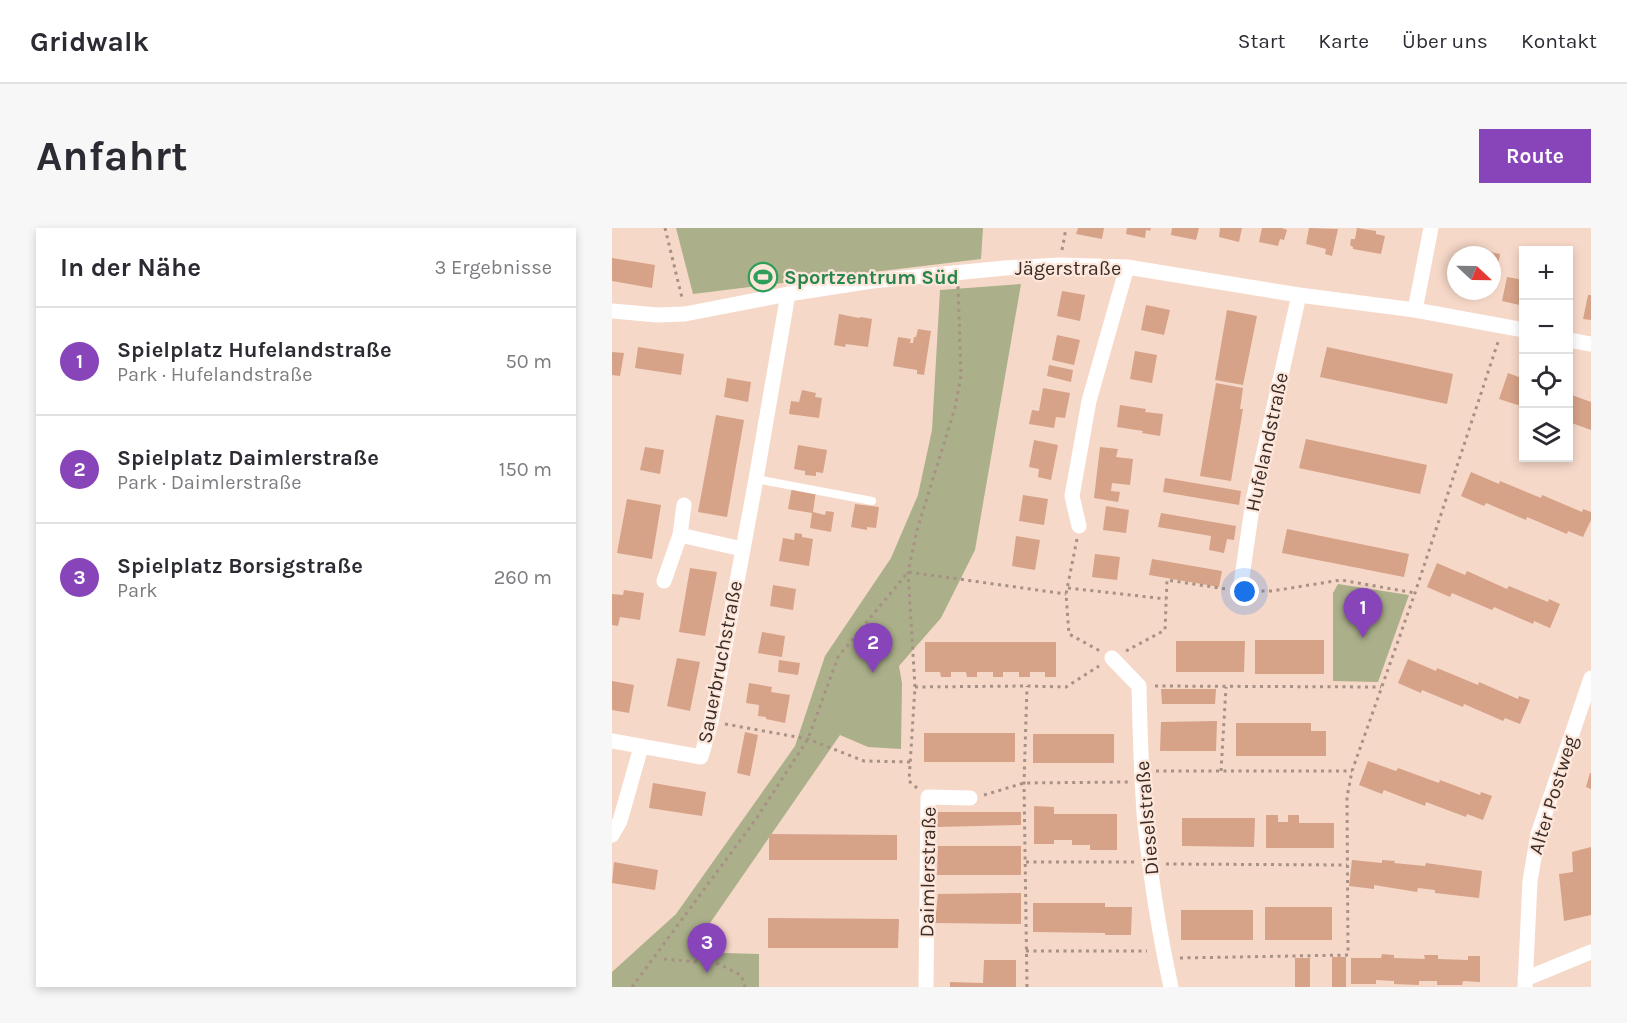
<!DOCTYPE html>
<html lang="de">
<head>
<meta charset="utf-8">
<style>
	:root { --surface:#fff; --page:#f7f7f7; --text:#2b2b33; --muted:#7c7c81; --line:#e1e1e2; --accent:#8844b9 }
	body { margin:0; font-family:Karla,sans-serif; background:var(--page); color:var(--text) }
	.controls { position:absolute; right:18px; top:18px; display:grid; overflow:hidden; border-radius:0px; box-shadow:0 3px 9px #0003 }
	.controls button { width:54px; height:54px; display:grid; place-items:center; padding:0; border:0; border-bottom:2px solid var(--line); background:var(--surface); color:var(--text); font:30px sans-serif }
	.compass { position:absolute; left:835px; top:18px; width:54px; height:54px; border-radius:50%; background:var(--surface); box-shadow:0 3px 9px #0003; rotate:112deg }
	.you { position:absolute; left:633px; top:364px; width:21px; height:21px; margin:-15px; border:4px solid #fff; border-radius:50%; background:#1a73e8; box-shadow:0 0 0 9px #1a73e833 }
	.badge { display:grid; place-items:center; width:39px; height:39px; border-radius:50%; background:var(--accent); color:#fff; font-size:20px; font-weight:700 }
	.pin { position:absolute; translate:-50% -50px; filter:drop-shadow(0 2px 3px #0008) }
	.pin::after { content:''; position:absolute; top:32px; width:21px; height:18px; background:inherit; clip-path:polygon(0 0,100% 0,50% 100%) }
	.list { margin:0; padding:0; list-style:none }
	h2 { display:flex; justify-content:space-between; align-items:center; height:78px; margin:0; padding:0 24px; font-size:26px }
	h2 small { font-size:20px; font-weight:400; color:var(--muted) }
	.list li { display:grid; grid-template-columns:39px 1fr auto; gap:18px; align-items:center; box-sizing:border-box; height:108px; padding:0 24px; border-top:2px solid var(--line) }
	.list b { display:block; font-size:22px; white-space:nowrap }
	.list p { margin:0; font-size:20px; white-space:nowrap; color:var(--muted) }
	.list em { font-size:20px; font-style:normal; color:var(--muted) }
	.icon { flex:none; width:33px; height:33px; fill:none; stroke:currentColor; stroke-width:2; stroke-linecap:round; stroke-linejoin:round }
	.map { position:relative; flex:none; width:979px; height:759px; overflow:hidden; border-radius:0px }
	header { display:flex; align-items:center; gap:36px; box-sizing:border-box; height:84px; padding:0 30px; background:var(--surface); border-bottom:2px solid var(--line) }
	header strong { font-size:28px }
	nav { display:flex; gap:33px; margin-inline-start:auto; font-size:21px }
	.intro { display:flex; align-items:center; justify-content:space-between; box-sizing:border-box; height:144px; padding:0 36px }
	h1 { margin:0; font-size:42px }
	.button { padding:15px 27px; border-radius:0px; background:var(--accent); color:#fff; font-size:21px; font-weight:700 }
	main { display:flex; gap:36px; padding:0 36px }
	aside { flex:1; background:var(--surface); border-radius:0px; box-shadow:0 3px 9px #0003 }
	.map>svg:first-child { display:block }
</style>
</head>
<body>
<header>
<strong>Gridwalk</strong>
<nav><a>Start</a><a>Karte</a><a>Über uns</a><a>Kontakt</a></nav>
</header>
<div class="intro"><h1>Anfahrt</h1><a class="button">Route</a></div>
<main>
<aside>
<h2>In der Nähe<small>3 Ergebnisse</small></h2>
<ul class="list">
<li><span class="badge">1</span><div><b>Spielplatz Hufelandstraße</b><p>Park · Hufelandstraße</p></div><em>50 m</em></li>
<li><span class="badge">2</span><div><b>Spielplatz Daimlerstraße</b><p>Park · Daimlerstraße</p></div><em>150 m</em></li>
<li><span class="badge">3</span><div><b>Spielplatz Borsigstraße</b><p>Park</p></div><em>260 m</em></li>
</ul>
</aside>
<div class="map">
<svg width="979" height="759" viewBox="0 0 979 759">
	<rect width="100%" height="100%" fill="#f6d8c8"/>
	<!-- green -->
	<path fill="#abb08a" d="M64 0H371L369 31 81 66Z
		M409 56 363 322 329 390 287 438 290 455 289 521 256 519 228 507 78 724 147 726V759H0V744L64 686 183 518 213 428 279 330 306 267 320 202 328 62Z
		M726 356 797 367 766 454 721 453V365Z"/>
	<!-- building -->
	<path fill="#d6a288" d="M466 0H492L490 11 464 6Z
		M515 0H539L538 3 534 2 533 10 514 6Z
		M560 0H587L584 12 559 7Z
		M608 0H630L627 14 607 9Z
		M650 0H670L675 2 672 12 668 11 666 18 647 14Z
		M697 0 726 1 720 28 713 26 714 21 694 16Z
		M745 0 764 3V6L773 8 769 26 741 21V19L738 17 739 11H743Z
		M878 24 888 26 884 48H880V27H878Z
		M0 30 43 37 40 60 0 53Z
		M895 49 912 52V78L890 73Z
		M450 63 473 67 468 93 445 88Z
		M844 63H867L865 69Z
		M976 67H979V92L971 91Z
		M534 77 558 82 552 107 529 102Z
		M615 82 645 88 631 157 603 152Z
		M227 86 247 90 249 89 260 91 256 119 234 116 233 119 222 117Z
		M306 101 319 103 312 147 305 146V142L281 138 286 109 299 111 298 115H301L302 109H304Z
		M445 107 468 112 462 137 440 132Z
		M26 119 72 126 69 147 23 140Z
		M715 119 841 146 835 176 708 149Z
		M523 123 545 127 540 155 518 151Z
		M0 124 12 125 8 148 0 147Z
		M437 137 461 142 459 154 435 148Z
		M896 145 912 151V179L887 171Z
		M115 150 139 154 136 174 112 169Z
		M604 155 631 160 628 181H631L619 253 588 248Z
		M431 160 458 165 453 190 444 189 442 200 417 196 420 182 427 183Z
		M190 162 204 165 203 169 210 170 207 190 177 186 179 173 187 174Z
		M957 166 979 174V202L957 194Z
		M508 177 534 181 533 184 551 186 548 208 530 205 531 203 505 199Z
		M104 187 132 192 115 289 86 284Z
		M694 211 815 237 808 266 687 240Z
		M422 212 446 217 439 252 426 249 427 241 417 239Z
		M186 217 215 222 211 245 204 244V248L193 247V243L182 241Z
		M33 219 52 222 48 246 28 242Z
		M488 219 506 221 504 229 521 231 518 257 500 255 499 263 508 264 506 274 482 270Z
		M859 244 887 256 888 253 929 270 930 267 970 284 971 281 979 284V292L971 309 956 303 955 306 915 289 914 292 874 275 872 278 849 268Z
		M553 250 629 263 627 277 551 264Z
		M180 259 204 263 201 284 213 287 214 283 222 284 219 304 198 300 200 285 176 281Z
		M411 267 436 271 432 297 407 293Z
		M15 271 49 277 40 331 5 325Z
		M243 276 267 279 264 300 255 299V302L239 299Z
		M494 278 517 282 514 305 491 302Z
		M549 285 624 298 622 312 615 311 612 325 597 322 599 308 546 299Z
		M675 301 797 326 792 349 670 325Z
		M183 305 190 306V309L201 311 197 338 167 333 171 310 182 312Z
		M404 308 428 312 423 342 400 338Z
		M483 326 508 329 505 352 480 349Z
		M540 331 610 343 607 359 537 347Z
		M825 335 853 347 855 343 895 361 897 358 936 374 937 371 948 376 938 400 922 393 921 396 882 379 880 382 840 365 838 369 815 359Z
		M78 340 105 344 93 408 67 404Z
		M161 357 184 361 181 382 158 378Z
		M12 362 32 365 28 392 8 389 6 398 0 397V366L11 367Z
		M150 404 173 408 170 429 146 425Z
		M643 412H712V446H643Z
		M564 413H633L632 444H564Z
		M313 414H444V449H433V444H418V449H407V444H391V449H381V444H365V449H355L354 444H339V449H329L328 444H313Z
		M65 430 88 434 78 483 55 478Z
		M796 431 824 443 825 440 866 457 867 454 906 471 907 468 918 472 908 496 893 490 891 493 852 476 851 479 810 462 809 465 786 455Z
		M167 432 188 435 186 447 166 444Z
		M0 453 22 457 17 485 0 482Z
		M137 455 160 459 159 464 178 467 173 495 154 491V489L146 488 147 477 134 475Z
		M549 461H604L603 476H550Z
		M605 493 604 523H548L549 494Z
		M624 495H699V503H714V528H624Z
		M133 504 146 507 138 548 125 545Z
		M312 505H403V534H312Z
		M421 506H502V535H421Z
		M756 533 784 543 786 540 827 555 828 552 868 567 869 564 880 568 871 592 855 586 854 589 814 574 813 578 772 562 770 566 747 557Z
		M978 545H979V561L974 559Z
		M41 555 94 564 90 588 37 580Z
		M422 578 442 579V586H505V622H478V617H460V612H442V616H422Z
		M326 584H409V597L325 599Z
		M654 587H666V594H676V587H687V595H722V620H654Z
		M570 590H643L642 619 570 618Z
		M157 606 285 607V632H157Z
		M326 618H409V647H325Z
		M979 619V687L952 693 947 646 961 644 960 624Z
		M740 632 770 635V632L783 633 782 635 813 638 814 635 870 643 867 670 823 665V662L806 660 805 664 762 657V661L737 658Z
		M2 634 46 642 43 662 0 655Z
		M409 665V696L323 695 326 666Z
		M421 675H493V679H520L519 707H493V705L421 704Z
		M653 679H720V712H653Z
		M569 682H641V712H569Z
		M156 690 287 691 286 720H156Z
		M770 726 782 727V730L813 731 812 727H826V731L856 732V728H868V754L851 753 850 757H825V753H807V757L782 756V753L764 752V756H739V730H769Z
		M720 729H734V759H720Z
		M683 730H698V759H683Z
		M372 732H404V759H338V754L371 755Z"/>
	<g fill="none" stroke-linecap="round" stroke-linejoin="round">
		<!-- path -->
		<path stroke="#a79185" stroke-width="3" stroke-dasharray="3 4.5" stroke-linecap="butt" d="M53 0 70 70
			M450 22 454 0
			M465 311 454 366 457 406 488 423
			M456 360 554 371
			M642 363H660L729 352 803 365
			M514 423 553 402 555 352 614 361
			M543 458 769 459
			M303 459 415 458 454 459 487 438
			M113 496 196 511 252 533 298 534
			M544 543H740
			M609 543 614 459
			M305 560 297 553 303 459 296 344 305 302 343 180 349 148 346 58
			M372 567 412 555 516 554
			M414 634H523
			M554 636 735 637
			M414 723H535
			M568 730 736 727 735 569 740 543 803 365 886 114
			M52 731 107 736 129 747 133 759
			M20 759 144 591 196 511 226 429 296 344 454 366
			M415 759 412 555 415 458"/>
		<!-- service -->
		<path stroke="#fff" stroke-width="8" d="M144 251 260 273"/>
		<!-- minor -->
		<path stroke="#fff" stroke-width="15" d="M803 82 819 0
			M0 83 45 87 73 86 176 66 260 53 393 40 447 37 515 39 687 67 803 82 912 102
			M957 112 979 116
			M467 298 460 268 477 173 515 39
			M68 307 72 277
			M52 353 68 307 130 321
			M628 363 641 273 687 67
			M500 430 527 458C528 504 529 550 533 596 539 651 547 705 559 759
			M0 513 89 529 99 494 144 251 176 66
			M0 607 8 593 29 519
			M913 751 979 724
			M314 759 316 569 358 570
			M913 759 918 653 926 606 979 450"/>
	</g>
	<!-- icons -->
	<defs>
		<g id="stadium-ring" transform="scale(1.5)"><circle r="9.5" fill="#fee6da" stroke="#2e9e5b" stroke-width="1.5"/><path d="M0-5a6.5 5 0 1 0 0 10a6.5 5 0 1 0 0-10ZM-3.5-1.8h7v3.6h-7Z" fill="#2e9e5b"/></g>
	</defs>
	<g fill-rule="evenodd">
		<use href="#stadium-ring" x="151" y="49"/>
	</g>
	<g text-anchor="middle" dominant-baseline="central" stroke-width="4.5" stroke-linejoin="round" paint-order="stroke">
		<!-- street labels -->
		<g font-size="20" fill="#382d27" stroke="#fee6da">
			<text x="456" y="40">Jägerstraße</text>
			<text transform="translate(655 214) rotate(-78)">Hufelandstraße</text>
			<text transform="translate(108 434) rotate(-79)">Sauerbruchstraße</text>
			<text transform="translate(941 567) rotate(-73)">Alter Postweg</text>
			<text transform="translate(535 590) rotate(-95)">Dieselstraße</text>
			<text transform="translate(316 644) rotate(-89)">Daimlerstraße</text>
		</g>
		<!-- leisure labels -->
		<g font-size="20" font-weight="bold" fill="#27864d" stroke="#fee6da" text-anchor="start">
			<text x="172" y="49">Sportzentrum Süd</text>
		</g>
	</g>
</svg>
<div class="controls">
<button>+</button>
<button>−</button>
<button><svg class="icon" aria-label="locate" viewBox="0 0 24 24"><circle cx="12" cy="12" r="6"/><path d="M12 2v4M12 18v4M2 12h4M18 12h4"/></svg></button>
<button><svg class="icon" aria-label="layers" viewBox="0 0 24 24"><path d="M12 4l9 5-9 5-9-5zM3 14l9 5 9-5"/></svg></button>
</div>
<svg class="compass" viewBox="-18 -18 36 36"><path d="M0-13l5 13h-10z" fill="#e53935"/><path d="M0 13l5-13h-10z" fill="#7c7c81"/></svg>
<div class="you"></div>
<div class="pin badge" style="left:751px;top:410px">1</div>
<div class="pin badge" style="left:261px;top:445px">2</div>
<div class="pin badge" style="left:95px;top:745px">3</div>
</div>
</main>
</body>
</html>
